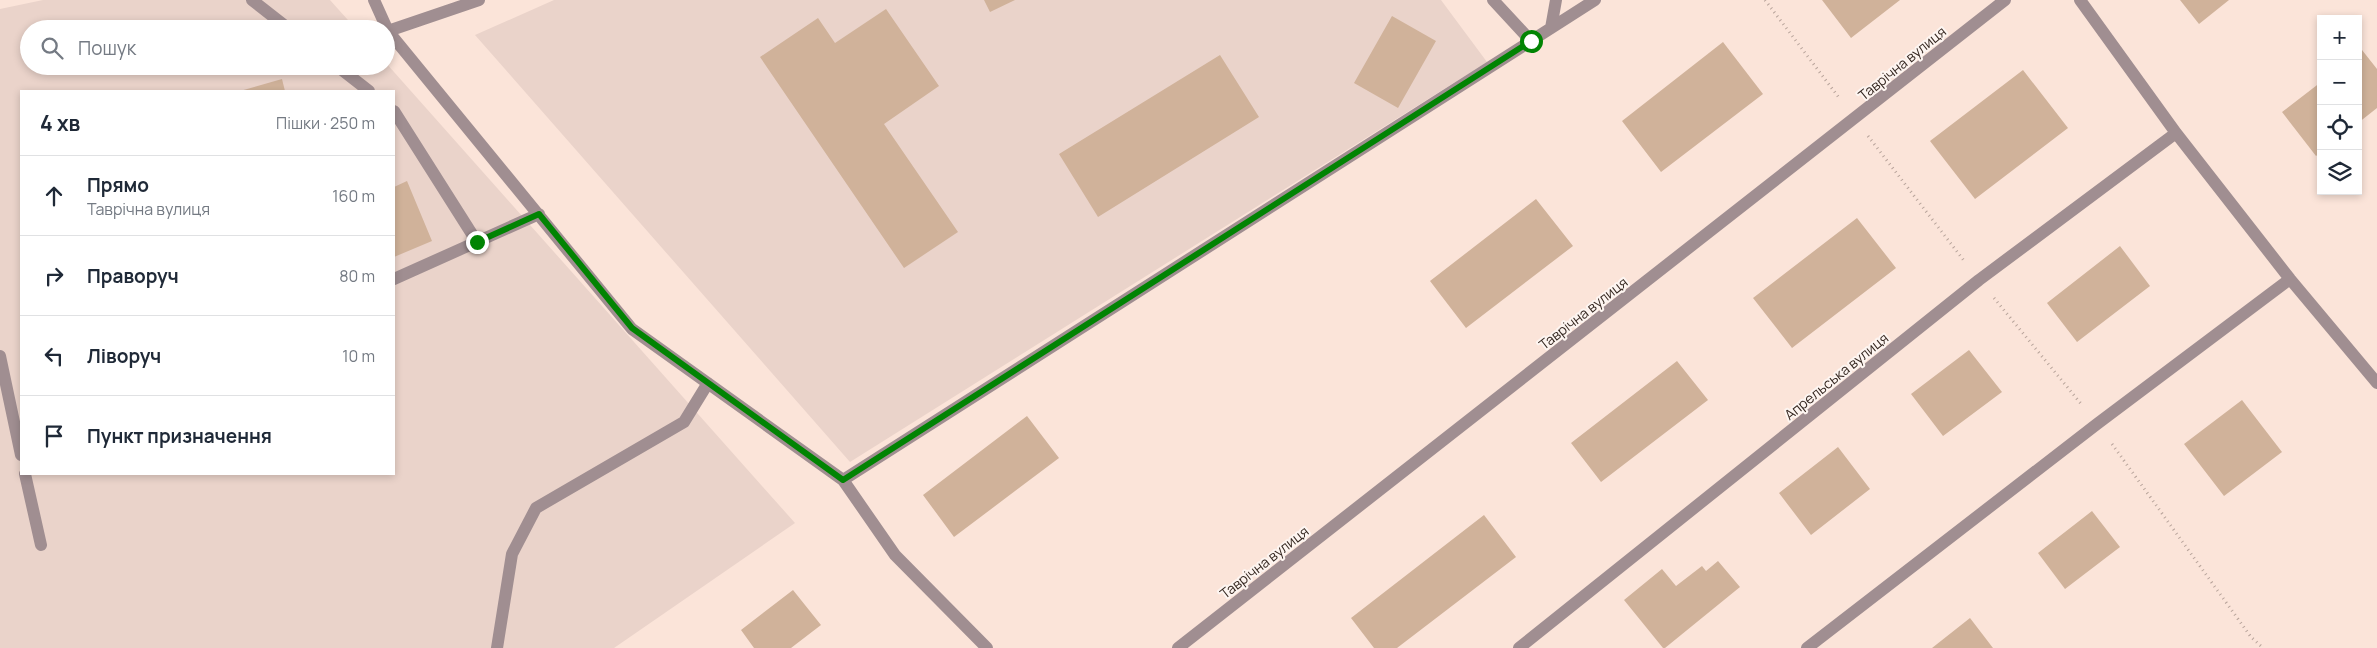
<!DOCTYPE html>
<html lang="uk">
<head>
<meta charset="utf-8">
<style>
	:root { --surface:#fff; --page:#f2f2f3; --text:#1f2937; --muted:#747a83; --line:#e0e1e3 }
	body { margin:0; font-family:Manrope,sans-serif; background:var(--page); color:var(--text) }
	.controls { position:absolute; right:15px; top:15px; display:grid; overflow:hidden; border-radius:0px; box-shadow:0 2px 8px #0003 }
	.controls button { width:45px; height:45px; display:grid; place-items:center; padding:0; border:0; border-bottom:1px solid var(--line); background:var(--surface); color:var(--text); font:25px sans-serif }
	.stop { position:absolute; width:15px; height:15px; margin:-11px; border:4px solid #018403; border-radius:50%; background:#fff }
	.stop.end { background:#018403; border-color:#fff; box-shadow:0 1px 5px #0008 }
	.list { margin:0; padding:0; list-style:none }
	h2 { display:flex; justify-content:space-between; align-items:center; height:65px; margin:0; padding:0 20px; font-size:21px }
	h2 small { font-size:16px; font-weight:400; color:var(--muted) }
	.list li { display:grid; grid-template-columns:32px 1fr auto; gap:15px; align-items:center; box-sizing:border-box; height:80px; padding:0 20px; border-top:1px solid var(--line) }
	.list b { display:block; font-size:19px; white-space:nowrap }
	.list p { margin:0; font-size:16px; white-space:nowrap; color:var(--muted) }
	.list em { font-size:16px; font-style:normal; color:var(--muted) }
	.icon { flex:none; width:28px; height:28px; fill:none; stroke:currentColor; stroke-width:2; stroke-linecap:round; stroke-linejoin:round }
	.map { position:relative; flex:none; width:2377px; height:648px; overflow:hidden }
	.search { position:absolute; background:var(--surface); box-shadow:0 2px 8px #0003; left:20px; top:20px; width:375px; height:55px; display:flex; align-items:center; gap:12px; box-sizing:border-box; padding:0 18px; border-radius:28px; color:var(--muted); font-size:19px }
	.panel { position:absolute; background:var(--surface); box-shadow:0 2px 8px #0003; left:20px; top:90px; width:375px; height:385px; border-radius:0px }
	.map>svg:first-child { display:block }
</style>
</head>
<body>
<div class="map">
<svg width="2377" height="648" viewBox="0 0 2377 648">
	<rect width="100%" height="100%" fill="#fbe4d9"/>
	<!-- industrial -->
	<path fill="#ead3ca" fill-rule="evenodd" d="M43 0H330L356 29H29V66H386V63L795 523 614 648H0V9ZM21 91H394V474H21Z
		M554 0H1441L1487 62 850 462 475 35Z"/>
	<!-- building -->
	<path fill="#d0b29a" d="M984 0H1015L990 12Z
		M1822 0H1900L1851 38Z
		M2180 0H2229L2199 24Z
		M886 9 939 86 884 124 958 232 904 268 760 57 818 18 835 43Z
		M1392 16 1436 41 1398 108 1354 83Z
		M1723 42 1763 94 1661 172 1622 121Z
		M2362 50 2377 69V108L2358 123V53Z
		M1220 55 1259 117 1098 217 1059 154Z
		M2023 70 2068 128 1975 199 1930 141Z
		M282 79 285 91H240Z
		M2321 82V152L2316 156 2282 112Z
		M407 181 432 241 394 257V187Z
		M1536 199 1573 246 1466 328 1430 281Z
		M1857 218 1896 268 1792 348 1753 298Z
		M2120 246 2150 286 2077 342 2047 303Z
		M1969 350 2002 392 1943 436 1911 394Z
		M1677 361 1708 400 1601 482 1571 443Z
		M2242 400 2282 452 2224 496 2184 444Z
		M1027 416 1059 458 954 537 923 495Z
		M1838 447 1870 489 1811 535 1779 493Z
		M2092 511 2120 547 2065 589 2038 553Z
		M1484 515 1516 557 1397 648H1374L1351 618Z
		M1718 561 1740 587 1665 648H1663L1624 600 1662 569 1676 586 1702 566 1706 571Z
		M793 590 821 625 791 648H754L741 630Z
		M1970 618 1993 648H1932Z"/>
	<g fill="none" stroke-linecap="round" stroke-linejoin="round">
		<!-- path -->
		<path stroke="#b8a49b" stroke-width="3" stroke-dasharray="1 4" stroke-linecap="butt" d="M1765 0 1840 99
			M1868 136 1965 262
			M1994 298 2082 405
			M2112 444 2251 637 2263 648"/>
		<!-- minor -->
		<path stroke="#a08e91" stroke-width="12" d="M252 0 289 29
			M374 0 388 31 632 329 843 480 895 555 987 648
			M1493 0 1531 41
			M2080 0 2176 133 2290 279 2377 383
			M1551 28 1556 0
			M388 31 479 0
			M337 66 369 91
			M394 111 477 242
			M394 279 539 214
			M0 356 21 455
			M25 474 41 545
			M843 480 1595 0
			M497 648 512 554 536 508 684 422 708 383
			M1178 648 2005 0
			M1519 648 1979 280 2176 133
			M1807 648 2097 424 2290 279"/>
	</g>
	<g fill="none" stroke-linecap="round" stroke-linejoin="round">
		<!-- route -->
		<path stroke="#018403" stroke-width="6" d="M477 242 539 214 632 328 843 480 1531 41"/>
	</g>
	<g text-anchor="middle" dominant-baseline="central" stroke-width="4" stroke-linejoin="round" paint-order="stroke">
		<!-- street labels -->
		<g font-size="14" fill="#34261f" stroke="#fdf5f1">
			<text transform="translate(1902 63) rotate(-39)">Таврічна вулиця</text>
			<text transform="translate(1583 313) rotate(-38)">Таврічна вулиця</text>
			<text transform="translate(1836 376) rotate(-39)">Апрельська вулиця</text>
			<text transform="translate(1264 562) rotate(-38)">Таврічна вулиця</text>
		</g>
	</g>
</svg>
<div class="controls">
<button>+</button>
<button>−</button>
<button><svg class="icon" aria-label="locate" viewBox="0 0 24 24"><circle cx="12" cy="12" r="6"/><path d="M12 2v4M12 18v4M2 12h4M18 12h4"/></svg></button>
<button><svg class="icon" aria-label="layers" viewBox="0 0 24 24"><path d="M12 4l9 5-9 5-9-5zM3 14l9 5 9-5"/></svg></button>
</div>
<div class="stop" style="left:1531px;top:41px"></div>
<div class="stop end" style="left:477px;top:242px"></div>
<div class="search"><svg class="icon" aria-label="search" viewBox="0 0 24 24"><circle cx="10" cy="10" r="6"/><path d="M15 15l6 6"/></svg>Пошук</div>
<section class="panel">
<h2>4 хв<small>Пішки · 250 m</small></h2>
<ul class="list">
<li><svg class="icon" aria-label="ahead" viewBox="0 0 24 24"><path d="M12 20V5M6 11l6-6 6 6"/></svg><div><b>Прямо</b><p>Таврічна вулиця</p></div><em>160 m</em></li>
<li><svg class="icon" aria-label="right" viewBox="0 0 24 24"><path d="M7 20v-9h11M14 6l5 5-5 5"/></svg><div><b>Праворуч</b></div><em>80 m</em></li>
<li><svg class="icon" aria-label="left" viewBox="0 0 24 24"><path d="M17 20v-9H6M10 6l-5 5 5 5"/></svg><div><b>Ліворуч</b></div><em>10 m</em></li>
<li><svg class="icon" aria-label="arrive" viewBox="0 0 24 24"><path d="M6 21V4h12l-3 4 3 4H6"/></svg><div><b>Пункт призначення</b></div></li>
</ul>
</section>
</div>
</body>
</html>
